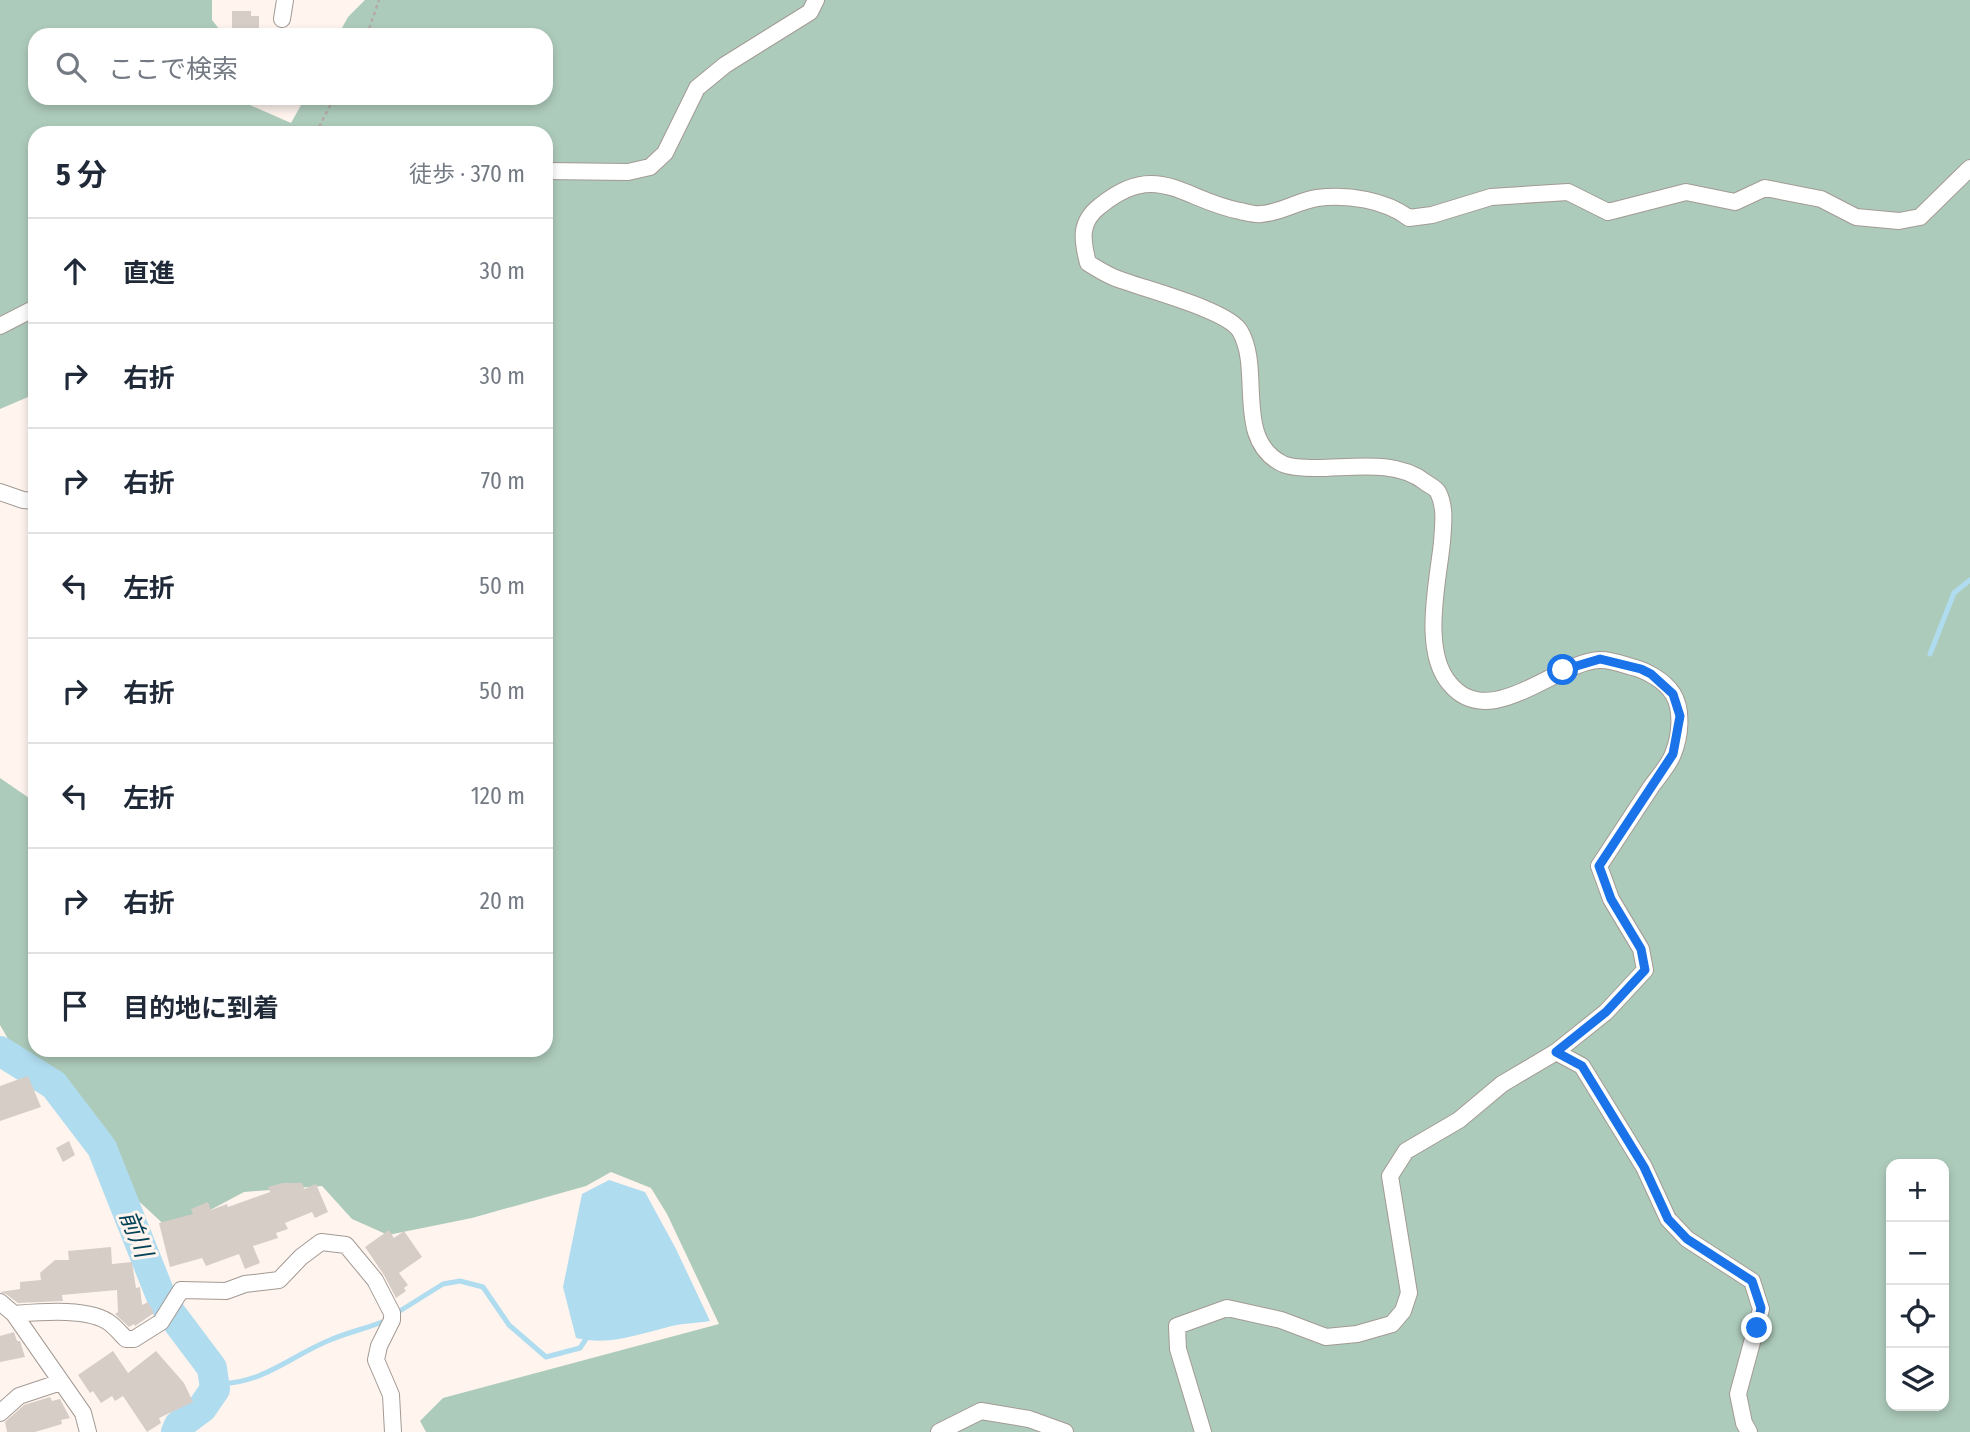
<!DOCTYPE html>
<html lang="ja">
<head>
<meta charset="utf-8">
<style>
	:root { --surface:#fff; --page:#f2f2f3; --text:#1f2937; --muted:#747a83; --line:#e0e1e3 }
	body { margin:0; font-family:"Fira Sans Condensed","Noto Sans JP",sans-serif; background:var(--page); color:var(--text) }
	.controls { position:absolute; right:21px; bottom:21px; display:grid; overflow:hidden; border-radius:14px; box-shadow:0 4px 10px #0003 }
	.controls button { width:63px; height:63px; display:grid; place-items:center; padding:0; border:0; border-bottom:2px solid var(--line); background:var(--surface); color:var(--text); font:35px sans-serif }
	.stop { position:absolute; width:21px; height:21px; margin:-16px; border:5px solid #1a73e8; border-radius:50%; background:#fff }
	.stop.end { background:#1a73e8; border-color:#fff; box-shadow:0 2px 7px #0008 }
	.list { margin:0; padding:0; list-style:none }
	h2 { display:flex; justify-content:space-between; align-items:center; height:91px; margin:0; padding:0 28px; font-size:30px }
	h2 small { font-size:23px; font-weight:400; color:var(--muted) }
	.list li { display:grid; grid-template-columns:46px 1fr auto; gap:21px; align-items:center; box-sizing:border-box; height:105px; padding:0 28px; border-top:2px solid var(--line) }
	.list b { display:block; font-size:26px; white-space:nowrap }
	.list em { font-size:23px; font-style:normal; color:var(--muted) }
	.icon { flex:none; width:38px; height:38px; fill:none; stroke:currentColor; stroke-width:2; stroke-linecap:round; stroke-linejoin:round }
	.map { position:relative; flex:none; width:1970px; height:1432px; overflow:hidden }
	.search { position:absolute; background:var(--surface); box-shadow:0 4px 10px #0003; left:28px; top:28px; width:525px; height:77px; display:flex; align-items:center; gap:18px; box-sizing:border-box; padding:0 24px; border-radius:21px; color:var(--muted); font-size:26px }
	.panel { position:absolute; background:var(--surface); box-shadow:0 4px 10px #0003; left:28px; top:126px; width:525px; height:931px; border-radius:21px }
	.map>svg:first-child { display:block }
</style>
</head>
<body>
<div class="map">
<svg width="1970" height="1432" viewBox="0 0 1970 1432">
	<rect width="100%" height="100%" fill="#fff4ee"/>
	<!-- green -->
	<path fill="#adcbbb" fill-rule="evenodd" d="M0 0H212V20L224 35H35V98H234L291 123 305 98H546V35H338L348 17 365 0H1970V1432H426L420 1421 443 1398 719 1324 667 1214 651 1188 611 1172 586 1186 472 1218 388 1235 352 1219 322 1186 244 1192 171 1231 131 1194 66 1113 33 1082 0 1025V778L35 802V1050H546V133H35V394L0 409ZM1891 1164H1944V1406H1891Z"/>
	<!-- water -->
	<path fill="#b0dcef" d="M609 1180 645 1192 676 1249 710 1321C698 1323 684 1323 672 1326 638 1334 612 1346 576 1338L563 1287 582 1194Z"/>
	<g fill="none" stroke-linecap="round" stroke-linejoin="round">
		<!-- stream -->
		<path stroke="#b0dcef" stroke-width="5" d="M1930 654 1954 593 1970 580
			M395 1314 443 1284 460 1281 483 1287 509 1325 546 1357 580 1348 588 1336
			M214 1383C259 1387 290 1356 330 1340 348 1332 369 1328 387 1320"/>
		<!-- river -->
		<path stroke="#b0dcef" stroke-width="30" d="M0 1051 54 1085 102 1148 164 1304 212 1368 215 1389 202 1408 179 1425 176 1432"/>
	</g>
	<!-- building -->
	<path fill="#d7cdc7" d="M232 11H251V16H259V35H232Z
		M28 1076 41 1107 0 1121V1086Z
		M69 1141 75 1155 63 1162 56 1148Z
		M283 1183H302L304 1189 316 1184 328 1212 315 1218 312 1212 285 1223 288 1229 276 1233 278 1238 253 1246 260 1263 245 1269 239 1254 206 1266 202 1258 170 1267 159 1223 193 1214 191 1209 208 1202 211 1210 227 1204 228 1207 270 1192 268 1187Z
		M389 1230 394 1238 404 1231 422 1257 399 1273 408 1285 404 1288 406 1291 396 1298 384 1275 365 1247Z
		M111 1247 112 1264 132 1262 136 1288 140 1287 142 1305 148 1302 154 1313 135 1326 134 1324 129 1327 115 1314 118 1312 117 1290 62 1295 63 1301 18 1303 6 1294 0 1292 20 1289V1282L41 1280 40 1273 55 1260H69L68 1251Z
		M14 1332 17 1341H20L25 1357 0 1362V1336Z
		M113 1351 128 1373 156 1351 184 1383 193 1402 159 1418 161 1423 147 1432 123 1396 115 1401 112 1396 101 1403 93 1391 90 1393 78 1375Z
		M50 1397 52 1401 60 1399 70 1418 61 1420 62 1424 35 1432H7L5 1422 24 1405Z"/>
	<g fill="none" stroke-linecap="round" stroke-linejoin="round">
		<!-- street casing -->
		<g stroke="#a39a94" stroke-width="18">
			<path id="street" d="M282 19 285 0
				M546 171 628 172 650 167 665 153 697 88 725 65 810 12 816 0
				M0 326 35 308
				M0 492 23 500 35 501
				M1556 1052 1582 1066 1644 1167 1668 1219 1687 1239 1752 1281 1761 1309 1738 1394 1744 1423 1749 1432
				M0 1302 14 1314 83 1413 88 1432
				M14 1314C39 1312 91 1307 111 1324 116 1328 121 1334 126 1339H134L161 1322 181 1290 226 1291 245 1284 279 1280 301 1257 321 1242 346 1245 375 1280 392 1313V1320L379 1346 376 1360 391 1395 393 1432
				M0 1413 19 1396 61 1382
				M939 1432 981 1411 1029 1419 1065 1432
				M1203 1432 1178 1349 1177 1326 1227 1308 1281 1320 1326 1337 1357 1334 1392 1324 1403 1311 1409 1293 1390 1176 1406 1151 1459 1120 1502 1084 1556 1052 1606 1012 1645 970 1641 949 1611 899 1599 866C1616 840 1634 813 1651 787 1658 777 1669 765 1673 754 1680 737 1683 710 1673 694 1665 681 1646 670 1632 667 1622 664 1609 659 1599 660 1554 663 1490 732 1450 684 1421 651 1438 582 1442 542 1443 526 1446 507 1438 492 1436 488 1429 485 1425 482 1396 459 1351 468 1316 468 1306 468 1292 468 1283 464 1233 440 1263 370 1240 331 1227 309 1139 288 1113 277 1104 273 1096 268 1088 263 1082 240 1079 222 1100 206 1157 159 1183 200 1240 211 1246 212 1254 215 1261 214 1280 213 1298 201 1317 198 1348 194 1385 200 1409 218L1432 215 1491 197 1568 192 1608 212 1686 192 1735 202 1765 188 1821 199 1856 217 1899 221 1920 217 1970 168"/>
		</g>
		<!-- path -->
		<path stroke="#b3aaa5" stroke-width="2.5" stroke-dasharray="3.5 3.5" stroke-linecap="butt" d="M367 35 379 0
			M316 133 334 98"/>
		<!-- street -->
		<use href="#street" stroke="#fff" stroke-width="16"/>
	</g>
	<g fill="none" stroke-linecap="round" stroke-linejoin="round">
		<!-- route -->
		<path stroke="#1a73e8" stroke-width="9" d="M1563 670 1600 659 1641 669 1651 674 1673 694 1680 716 1673 754 1599 866 1611 899 1641 949 1645 970 1606 1012 1556 1052 1582 1066 1644 1167 1668 1219 1687 1239 1752 1281 1761 1308 1757 1328"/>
	</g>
	<g text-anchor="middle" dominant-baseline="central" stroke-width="6" stroke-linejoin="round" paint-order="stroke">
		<!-- water labels -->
		<g font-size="24" font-style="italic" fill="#044357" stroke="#fff4ee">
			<text transform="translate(136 1234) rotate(68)">前川</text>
		</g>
	</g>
</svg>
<div class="controls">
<button>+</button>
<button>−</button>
<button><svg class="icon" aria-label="locate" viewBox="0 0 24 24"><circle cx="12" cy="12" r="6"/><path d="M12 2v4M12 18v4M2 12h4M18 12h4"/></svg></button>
<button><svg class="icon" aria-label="layers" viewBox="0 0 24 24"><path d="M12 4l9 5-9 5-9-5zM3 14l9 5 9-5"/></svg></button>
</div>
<div class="stop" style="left:1563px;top:670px"></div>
<div class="stop end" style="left:1757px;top:1328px"></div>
<div class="search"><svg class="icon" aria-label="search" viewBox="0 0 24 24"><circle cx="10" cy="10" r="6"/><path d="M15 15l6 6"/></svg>ここで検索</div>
<section class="panel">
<h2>5 分<small>徒歩 · 370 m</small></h2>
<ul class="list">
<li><svg class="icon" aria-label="ahead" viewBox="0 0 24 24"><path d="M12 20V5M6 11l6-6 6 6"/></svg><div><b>直進</b></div><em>30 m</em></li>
<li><svg class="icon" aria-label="right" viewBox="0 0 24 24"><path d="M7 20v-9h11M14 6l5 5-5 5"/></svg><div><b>右折</b></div><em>30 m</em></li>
<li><svg class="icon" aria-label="right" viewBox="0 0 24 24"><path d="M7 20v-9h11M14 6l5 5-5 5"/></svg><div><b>右折</b></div><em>70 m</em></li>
<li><svg class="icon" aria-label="left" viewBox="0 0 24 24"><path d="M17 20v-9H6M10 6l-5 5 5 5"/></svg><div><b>左折</b></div><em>50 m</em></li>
<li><svg class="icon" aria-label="right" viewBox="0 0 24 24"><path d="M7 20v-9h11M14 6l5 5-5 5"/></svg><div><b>右折</b></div><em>50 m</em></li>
<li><svg class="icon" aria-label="left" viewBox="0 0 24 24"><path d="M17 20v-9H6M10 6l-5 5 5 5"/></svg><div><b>左折</b></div><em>120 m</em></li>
<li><svg class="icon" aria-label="right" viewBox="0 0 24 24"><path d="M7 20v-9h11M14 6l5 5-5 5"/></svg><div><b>右折</b></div><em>20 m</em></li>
<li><svg class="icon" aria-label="arrive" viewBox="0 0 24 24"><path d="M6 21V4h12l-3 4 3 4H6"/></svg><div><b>目的地に到着</b></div></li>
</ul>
</section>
</div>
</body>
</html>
